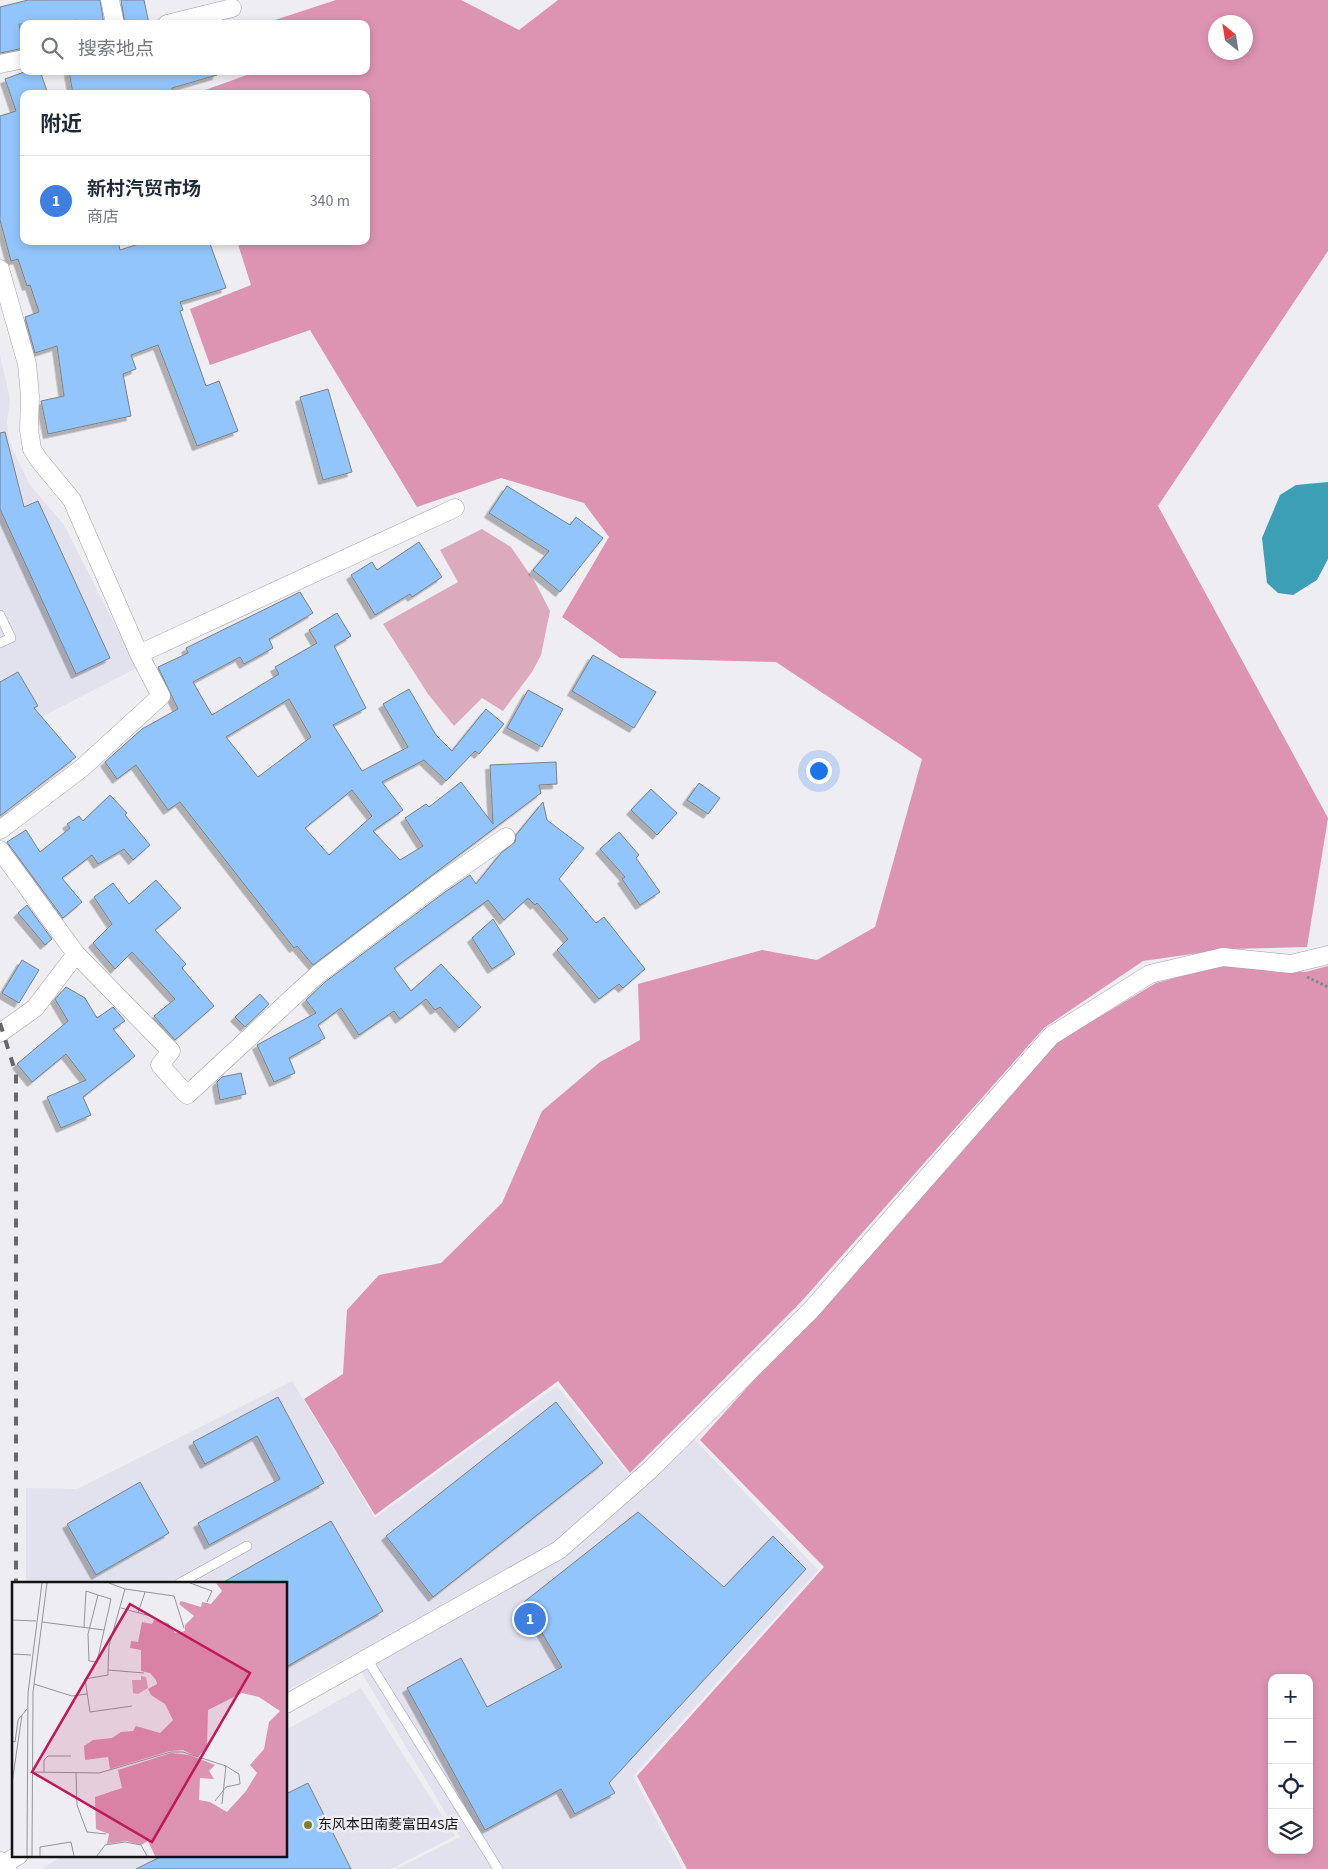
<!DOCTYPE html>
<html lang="zh">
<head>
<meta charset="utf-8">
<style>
	:root { --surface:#fff; --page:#f2f2f3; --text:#1f2937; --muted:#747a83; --line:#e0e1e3; --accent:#7c822c }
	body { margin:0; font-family:"Source Sans 3","Noto Sans SC",sans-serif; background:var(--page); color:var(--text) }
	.controls { position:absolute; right:15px; bottom:15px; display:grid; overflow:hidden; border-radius:10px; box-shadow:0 2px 8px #0003 }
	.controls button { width:45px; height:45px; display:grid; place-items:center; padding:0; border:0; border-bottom:1px solid var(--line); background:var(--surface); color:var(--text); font:25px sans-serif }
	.compass { position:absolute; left:1208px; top:15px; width:45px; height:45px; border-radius:50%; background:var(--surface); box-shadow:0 2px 8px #0003; rotate:330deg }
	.you { position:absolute; left:818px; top:770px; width:18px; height:18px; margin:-12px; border:4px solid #fff; border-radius:50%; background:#1a73e8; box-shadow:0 0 0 8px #1a73e833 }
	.badge { display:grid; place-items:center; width:32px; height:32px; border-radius:50%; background:var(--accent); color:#fff; font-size:16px; font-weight:700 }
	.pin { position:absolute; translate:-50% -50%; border:2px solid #fff; box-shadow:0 1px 5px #0006 }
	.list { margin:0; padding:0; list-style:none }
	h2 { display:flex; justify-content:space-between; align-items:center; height:65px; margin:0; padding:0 20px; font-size:21px }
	h2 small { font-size:16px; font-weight:400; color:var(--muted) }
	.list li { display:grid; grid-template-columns:32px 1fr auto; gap:15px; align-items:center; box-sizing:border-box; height:90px; padding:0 20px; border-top:1px solid var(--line) }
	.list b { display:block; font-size:19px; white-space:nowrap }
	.list p { margin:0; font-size:16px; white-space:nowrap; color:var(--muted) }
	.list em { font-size:16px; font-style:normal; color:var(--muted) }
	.icon { flex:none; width:28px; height:28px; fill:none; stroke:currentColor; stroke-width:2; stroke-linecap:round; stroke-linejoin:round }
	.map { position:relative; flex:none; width:1328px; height:1869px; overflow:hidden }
	.search { position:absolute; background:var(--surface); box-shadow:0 2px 8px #0003; left:20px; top:20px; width:350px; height:55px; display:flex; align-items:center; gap:12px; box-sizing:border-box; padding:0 18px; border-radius:10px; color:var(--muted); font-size:19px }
	.panel { position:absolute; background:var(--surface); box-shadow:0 2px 8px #0003; left:20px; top:90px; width:350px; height:155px; border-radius:10px }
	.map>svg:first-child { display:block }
</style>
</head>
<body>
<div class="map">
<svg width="1328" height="1869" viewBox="0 0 1328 1869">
	<defs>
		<filter id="shadow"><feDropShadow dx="-4.5" dy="4.5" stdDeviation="0" flood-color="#0004"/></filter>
	</defs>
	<rect width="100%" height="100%" fill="#ededf2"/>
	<!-- built -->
	<path fill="#e1e2ee" d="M0 355 10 399 7 422 9 442 30 485 64 525 137 668 0 738Z
		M292 1381 375 1518 557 1386 631 1477 685 1429 818 1570 633 1776 683 1869H396L460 1837 351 1655 286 1691V1583H26V1488L77 1489Z
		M361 1688 455 1836 391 1869H41L65 1855H286V1730Z"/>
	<!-- green -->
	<path fill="#dcaabd" d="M482 529 511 547 535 582 550 611 541 655 532 672 503 711 482 698 454 726 428 694 383 624 458 582 440 550Z"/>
	<!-- forest -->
	<path fill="#dd94b2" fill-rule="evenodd" d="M336 0H461L519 30 558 0H1328V251L1158 506 1328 818 1307 947 1227 949 1143 961 1044 1028 800 1303 630 1473 558 1381 375 1515 304 1399 343 1374 347 1310 379 1275 441 1263 502 1203 542 1111 600 1062 640 1040 638 984 762 950 817 960 875 927 922 759 776 662 620 658 562 617 609 537 584 503 501 478 417 507 310 330 210 365 190 309 251 285 237 241H366V94H194L258 71H366V24H276L275 20ZM1216 22H1246V52H1216Z
		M1227 964 1305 972 1328 966V1869H687L637 1776 824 1567 700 1440 1054 1044 1156 983ZM1272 1678H1309V1850H1272Z"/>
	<!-- water -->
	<path fill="#3d9fb6" d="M1328 482V559L1317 580 1293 595 1278 593 1267 583 1262 538 1280 495 1296 485Z"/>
	<!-- building -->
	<path fill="#92c5fc" stroke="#7d8084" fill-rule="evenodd" filter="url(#shadow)" d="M28 0H100L104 24H77L76 20 61 24H19L24 48 0 53V7Z
		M121 0H144L149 24H125Z
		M27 71H40L47 91 38 94H24V241H118L120 250 148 241H209L226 288 180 302 183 310 180 311 206 386 219 381 238 431 197 446 158 345 131 355 136 369 123 374 131 416 48 434 41 401 64 396 57 346 35 353 25 317 39 312 30 285 27 286 18 259 11 261 0 220V116L16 111 5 79Z
		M69 71H217V75L172 88 173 94H73Z
		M328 389 352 472 323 480 300 397Z
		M5 432 24 507 38 501 110 658 76 674 0 509V433Z
		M507 486 570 525 576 517 603 538 560 592 533 570 549 551 489 513Z
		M419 542 442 577 412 597 410 594 375 615 351 575 372 562 377 570Z
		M300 592 313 613 269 639 273 648 244 664 240 657 193 682 212 715 279 674 275 667 317 643 309 630 337 613 351 636 334 646 366 708 333 725 362 771 408 747 383 704 409 689 436 735 452 751 486 709 504 724 479 754 475 751 446 781 424 760 382 782 403 810 373 831 400 860 423 846 405 818 426 804 429 807 461 782 493 824 490 765 556 762 557 784 539 785 541 793 313 965 297 946 294 948 180 802 168 810 136 765 117 779 105 762 142 729 178 709 158 667 188 653 186 648ZM289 699 311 737 258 777 226 737ZM352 790 372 816 329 855 305 828Z
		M593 655 656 692 634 728 572 691Z
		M18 672 38 706 34 708 76 757 0 816V682Z
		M528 690 563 709 542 747 507 728Z
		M699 783 720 798 708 814 687 800Z
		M651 789 677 813 657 835 631 810Z
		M110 795 127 813 125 815 150 845 133 860 124 849 98 864 92 855 62 878 82 902 63 918 7 842 26 830 40 852 70 828 67 824 79 816 83 821Z
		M543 802 547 820 584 848 559 879 596 923 604 917 645 969 623 988 619 984 599 999 557 950 568 939 537 903 535 905 528 898 504 920 488 900 394 968 411 991 441 964 481 1007 459 1028 440 1007 435 1010 426 999 400 1019 394 1011 359 1035 341 1008 318 1025 325 1038 289 1058 295 1073 274 1082 257 1045 316 1013 306 1000 325 982 445 892 470 875 476 884 501 853 515 842 516 835Z
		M619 832 639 855 636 858 660 892 640 905 622 879 625 877 600 849Z
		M156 880 181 908 155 930 186 964 182 968 214 1006 175 1040 154 1016 175 999 132 952 115 969 93 943 112 924 94 897 113 883 129 904Z
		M27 905 52 939 45 945 18 913Z
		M493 919 515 954 492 969 472 938Z
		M22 960 39 970 19 1003 2 993Z
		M66 987 85 998 97 1018 113 1007 125 1021 113 1029 135 1056 83 1097 91 1115 61 1128 47 1097 86 1080 66 1054 32 1082 17 1064 68 1021 55 999Z
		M260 994 269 1004 245 1027 235 1017Z
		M241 1073 246 1094 220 1100 217 1082 222 1077Z
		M278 1397 324 1483 209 1545 198 1523 280 1479 257 1436 205 1464 193 1442Z
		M556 1402 603 1463 433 1597 386 1536Z
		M140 1482 169 1533 96 1575 67 1524Z
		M638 1512 724 1587 773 1536 806 1569 609 1783 615 1793 575 1814 561 1789 485 1830 407 1688 461 1658 487 1707 562 1667 524 1602Z
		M331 1521 383 1611 286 1667V1583H222Z
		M308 1783 351 1869H136L164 1855H286V1794Z"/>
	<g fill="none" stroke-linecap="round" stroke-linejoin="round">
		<!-- lane casing -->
		<g stroke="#a1a1a6" stroke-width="10">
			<path id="lane" d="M0 615 11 638 0 643
				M180 1583 247 1546
				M367 1659 498 1869"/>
		</g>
		<!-- street casing -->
		<g stroke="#a1a1a6" stroke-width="19">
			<path id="street" d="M110 0 115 24
				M167 24 232 8
				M0 64 24 59
				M0 269 27 364 30 396 29 430 32 449 39 460 72 500 139 654 455 508
				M0 830 82 768 161 696 139 654
				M0 850 76 954 171 1051 160 1065 187 1095 318 974 439 883 506 837
				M0 1033 35 1008 76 954
				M286 1704 559 1550 650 1470 811 1310 1051 1036 1150 974 1223 957 1291 964 1328 955
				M0 1866 19 1855"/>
		</g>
		<!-- primary casing -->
		<g stroke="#a1a1a6" stroke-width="29">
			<path id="primary" d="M0 1866 2 1869"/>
		</g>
		<!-- path -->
		<path stroke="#858589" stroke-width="3" stroke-dasharray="2.5 2.5" stroke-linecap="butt" d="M1307 977 1328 987"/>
		<!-- lane -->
		<use href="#lane" stroke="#fff" stroke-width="9"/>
		<!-- street -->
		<use href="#street" stroke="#fff" stroke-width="18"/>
		<!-- primary -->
		<use href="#primary" stroke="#fff" stroke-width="28"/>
		<!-- rail -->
		<path stroke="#68686b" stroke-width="4" stroke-dasharray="9 9" stroke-linecap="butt" d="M0 1023 16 1074V1583"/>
	</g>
	<!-- markers -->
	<circle fill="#7c822c" stroke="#ededf2" stroke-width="2" cx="308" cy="1825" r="5"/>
	<g text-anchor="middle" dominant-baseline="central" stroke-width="5" stroke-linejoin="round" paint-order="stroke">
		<!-- poi labels -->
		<g font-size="14" fill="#121214" stroke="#ededf2" text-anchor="start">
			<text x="318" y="1825">东风本田南菱富田4S店</text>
		</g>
	</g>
	<!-- overview -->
	<g transform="translate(12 1582)">
		<rect width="275" height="275" fill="#ededf2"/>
		<path d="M129 94 134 95 136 106 126 112 121 111 120 98H129Z" fill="#dcaabd"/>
		<path d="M204 1H275V274H143L136 259 129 263 114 259 95 262 97 252 84 247 83 215 110 206 106 188 159 171 178 173 203 183 197 189 202 197 188 196 187 218 198 220 215 230 234 209 245 191 238 183 252 167 257 140 268 129 247 115 230 111 196 128 195 165 186 175 171 168 158 169 98 187 96 175 73 178 72 164 81 158 100 156 109 150 121 149 124 144 148 151 161 138 153 122 139 113 136 107 145 102 144 98 138 91 129 89V68L118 66 119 59 126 60 130 40 140 42 142 38 156 41 163 51 173 49V43L182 34 167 22 169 19 189 25 190 20 199 22 210 9Z" fill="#dd94b2"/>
		<path fill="none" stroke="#959599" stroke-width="1" d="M97 1 113 7 97 64 96 88 132 91M178 1 200 9 195 20M113 7 162 14 172 46M86 13 99 17 85 80 77 79 76 52ZM109 26 138 34M126 31 133 10M0 38 24 39M30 40 92 48M72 45 74 9 86 13M0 72 19 73M96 88V93L73 97 78 130 120 124M22 102 60 114 75 112M0 159 3 160 6 138 9 134M20 190 87 191 159 170H171L214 184 210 222M32 190V178L36 174H59M64 191 65 223 75 250 94 252M0 201 10 133 15 127M203 219 214 205 228 202 227 192 214 184M15 274 16 111 30 1M20 274 21 110 35 1M28 274V265L59 260 62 274M85 274 93 263 113 260 129 263 135 274"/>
		<path fill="#c2185b" fill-opacity="0.15" stroke="#c2185b" stroke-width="2.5" d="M118 22 238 91 140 260 20 190Z"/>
		<rect width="275" height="275" fill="none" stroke="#121214" stroke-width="2.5"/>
	</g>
</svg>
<div class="controls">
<button>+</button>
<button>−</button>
<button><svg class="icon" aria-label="locate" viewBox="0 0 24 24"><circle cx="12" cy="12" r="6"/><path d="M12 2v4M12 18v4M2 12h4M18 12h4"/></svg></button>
<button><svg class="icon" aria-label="layers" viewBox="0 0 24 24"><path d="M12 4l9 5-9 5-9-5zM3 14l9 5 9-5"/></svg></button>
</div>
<svg class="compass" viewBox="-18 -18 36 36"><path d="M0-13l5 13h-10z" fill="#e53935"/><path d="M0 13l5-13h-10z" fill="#747a83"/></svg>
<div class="you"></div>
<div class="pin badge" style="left:530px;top:1619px;background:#3f7fe0">1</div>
<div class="search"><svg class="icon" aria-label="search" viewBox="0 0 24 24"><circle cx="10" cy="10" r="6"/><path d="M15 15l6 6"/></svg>搜索地点</div>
<section class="panel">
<h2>附近<small></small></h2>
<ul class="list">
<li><span class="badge" style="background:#3f7fe0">1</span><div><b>新村汽贸市场</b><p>商店</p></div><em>340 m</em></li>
</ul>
</section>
</div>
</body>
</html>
